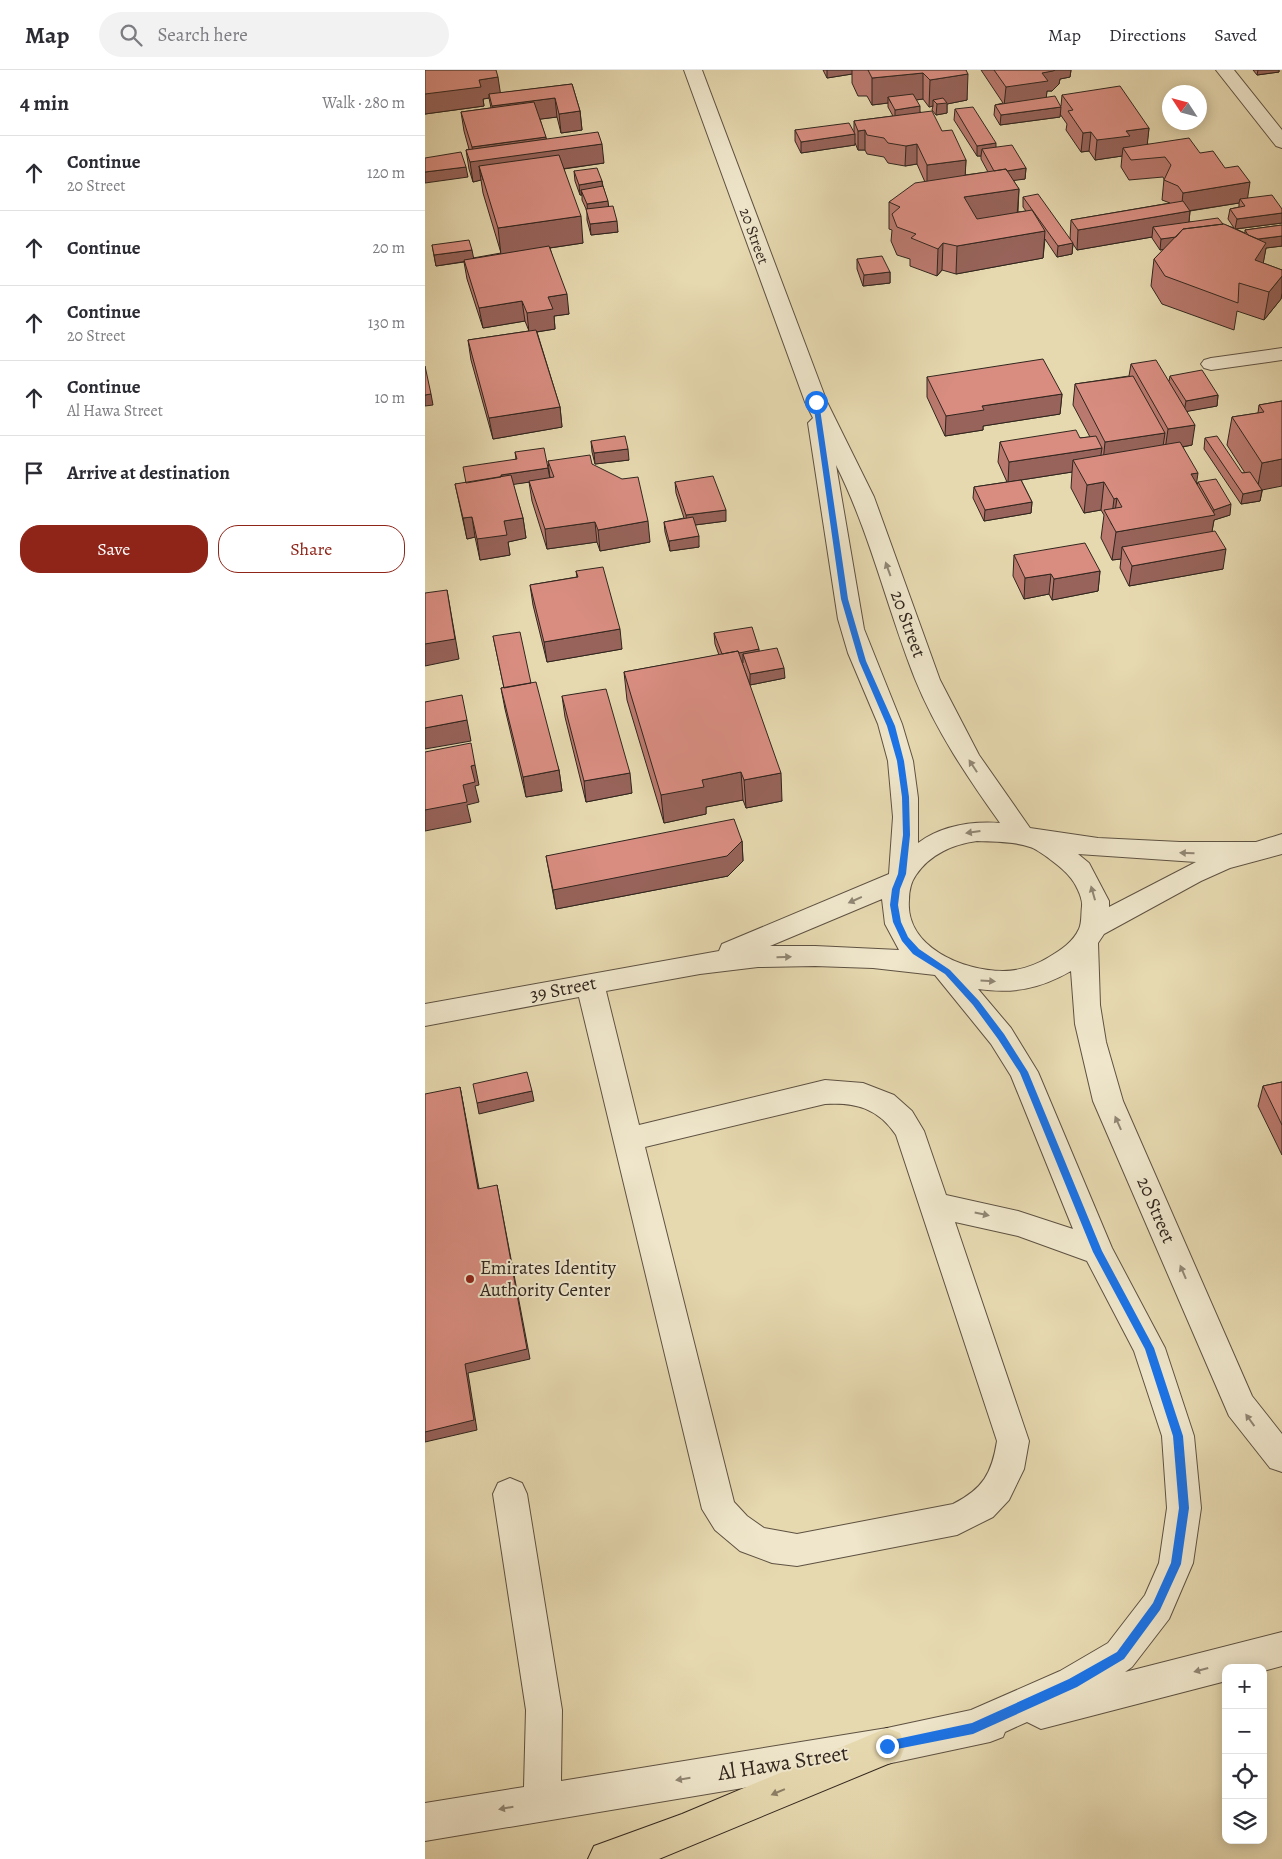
<!DOCTYPE html>
<html lang="en">
<head>
<meta charset="utf-8">
<style>
	:root { --surface:#fff; --page:#f2f2f3; --text:#2b2b33; --muted:#7c7c81; --line:#e1e1e2; --accent:#8f2418 }
	body { margin:0; font-family:Alegreya,serif; background:var(--page); color:var(--text) }
	.controls { position:absolute; right:15px; bottom:15px; display:grid; overflow:hidden; border-radius:10px; box-shadow:0 2px 12px #0003 }
	.controls button { width:45px; height:45px; display:grid; place-items:center; padding:0; border:0; border-bottom:1px solid var(--line); background:var(--surface); color:var(--text); font:25px sans-serif }
	.compass { position:absolute; left:737px; top:15px; width:45px; height:45px; border-radius:50%; background:var(--surface); box-shadow:0 2px 12px #0003; rotate:306deg }
	.stop { position:absolute; width:15px; height:15px; margin:-11px; border:4px solid #1a73e8; border-radius:50%; background:#fff }
	.stop.end { background:#1a73e8; border-color:#fff; box-shadow:0 1px 5px #0008 }
	.list { margin:0; padding:0; list-style:none }
	h2 { display:flex; justify-content:space-between; align-items:center; height:65px; margin:0; padding:0 20px; font-size:21px }
	h2 small { font-size:16px; font-weight:400; color:var(--muted) }
	.list li { display:grid; grid-template-columns:32px 1fr auto; gap:15px; align-items:center; box-sizing:border-box; height:75px; padding:0 20px; border-top:1px solid var(--line) }
	.list b { display:block; font-size:19px; white-space:nowrap }
	.list p { margin:0; font-size:16px; white-space:nowrap; color:var(--muted) }
	.list em { font-size:16px; font-style:normal; color:var(--muted) }
	.actions { display:flex; gap:10px; padding:15px 20px }
	.actions a { flex:1; padding:11px 0; border:1px solid var(--accent); border-radius:20px; text-align:center; font-size:18px; color:var(--accent) }
	.actions .main { background:var(--accent); color:#fff }
	.icon { flex:none; width:28px; height:28px; fill:none; stroke:currentColor; stroke-width:2; stroke-linecap:round; stroke-linejoin:round }
	.map { position:relative; flex:none; width:857px; height:1789px; overflow:hidden }
	header { display:flex; align-items:center; gap:30px; box-sizing:border-box; height:70px; padding:0 25px; background:var(--surface); border-bottom:1px solid var(--line) }
	header strong { font-size:24px }
	nav { display:flex; gap:28px; margin-inline-start:auto; font-size:18px }
	.search { width:350px; height:45px; background:var(--page); display:flex; align-items:center; gap:12px; box-sizing:border-box; padding:0 18px; border-radius:28px; color:var(--muted); font-size:19px }
	main { display:flex }
	aside { flex:1; background:var(--surface) }
	.map>svg:first-child { display:block }
</style>
</head>
<body>
<header>
<strong>Map</strong>
<div class="search"><svg class="icon" aria-label="search" viewBox="0 0 24 24"><circle cx="10" cy="10" r="6"/><path d="M15 15l6 6"/></svg>Search here</div>
<nav><a>Map</a><a>Directions</a><a>Saved</a></nav>
</header>
<main>
<aside>
<h2>4 min<small>Walk · 280 m</small></h2>
<ul class="list">
<li><svg class="icon" aria-label="ahead" viewBox="0 0 24 24"><path d="M12 20V5M6 11l6-6 6 6"/></svg><div><b>Continue</b><p>20 Street</p></div><em>120 m</em></li>
<li><svg class="icon" aria-label="ahead" viewBox="0 0 24 24"><path d="M12 20V5M6 11l6-6 6 6"/></svg><div><b>Continue</b></div><em>20 m</em></li>
<li><svg class="icon" aria-label="ahead" viewBox="0 0 24 24"><path d="M12 20V5M6 11l6-6 6 6"/></svg><div><b>Continue</b><p>20 Street</p></div><em>130 m</em></li>
<li><svg class="icon" aria-label="ahead" viewBox="0 0 24 24"><path d="M12 20V5M6 11l6-6 6 6"/></svg><div><b>Continue</b><p>Al Hawa Street</p></div><em>10 m</em></li>
<li><svg class="icon" aria-label="arrive" viewBox="0 0 24 24"><path d="M6 21V4h12l-3 4 3 4H6"/></svg><div><b>Arrive at destination</b></div></li>
</ul>
<div class="actions"><a class="main">Save</a><a>Share</a></div>
</aside>
<div class="map">
<svg width="857" height="1789" viewBox="0 0 857 1789">
	<rect width="100%" height="100%" fill="#e6d8af"/>
	<filter id="stains"><feTurbulence type="fractalNoise" baseFrequency=".004" numOctaves="4"/><feColorMatrix values="0 0 0 0 .2 0 0 0 0 .09 0 0 0 0 .02 0 0 0 .5 -.17"/></filter>
	<radialGradient id="worn" r=".72"><stop offset=".6" stop-color="#630" stop-opacity="0"/><stop offset="1" stop-color="#630" stop-opacity=".3"/></radialGradient>
	<g fill="none" stroke-linecap="round" stroke-linejoin="round">
		<!-- minor casing -->
		<g stroke="#5e5242" stroke-width="2">
			<path id="minor" d="M259 0H277L402 332 449 427 515 610 554 685 605 758 673 768 755 772H831L857 764V784L805 798 776 811 679 864 673 873 675 935 681 972 698 1031 827 1326 857 1364V1402L845 1398 804 1346 668 1031 650 954 646 901C615 919 588 924 553 919L586 958 613 1002 687 1178 740 1278 769 1366 776 1438 768 1493 744 1549 707 1597 700 1602 857 1562V1596L838 1601V1598H801V1611L616 1659 602 1652 580 1662 578 1667 565 1672 462 1694 0 1771V1733L99 1717 101 1640 68 1424 73 1413 85 1408 97 1413 102 1424 137 1640 136 1711 462 1658 546 1640 635 1601 683 1573 720 1525 734 1493 742 1438 737 1366 709 1281 662 1191 593 1166 530 1152 604 1371 599 1399 584 1430 568 1447 532 1465 372 1496 347 1493 315 1481 290 1460 277 1439 154 927 0 956V934L294 881 297 874 464 804 468 747 463 691 453 654 423 583 413 549 383 353 388 348 380 332ZM411 395C445 463 462 538 490 609 511 661 543 708 575 753 546 751 516 756 493 773V728L488 691 477 654 439 559ZM552 771C569 772 589 771 605 777 613 779 639 799 644 806 650 812 658 828 657 836 656 843 657 853 654 859 648 872 636 880 624 887 611 895 594 901 578 901 538 901 480 877 484 830 484 821 486 812 491 805 505 784 529 774 552 771ZM653 784 771 792 684 837V831L664 793ZM457 829 460 854 474 880 390 876H345ZM390 896 448 898 510 905 566 974 586 1006 648 1159 593 1141 521 1125 499 1061 487 1041 469 1025 438 1013 400 1010 214 1055 181 921 275 904 333 897ZM400 1034C430 1032 453 1038 471 1065L572 1371C567 1403 558 1419 528 1434L372 1464 339 1458 322 1446 309 1432 220 1077Z
				M791 0H809L857 60V78L851 76Z
				M857 278V290L786 300 779 298 776 294 779 290 786 288Z"/>
		</g>
		<!-- major casing -->
		<g stroke="#31261e" stroke-width="2">
			<path id="major" d="M462 1658 475 1663 480 1676 475 1689 234 1789H163L169 1776 257 1744Z"/>
		</g>
		<!-- minor -->
		<use href="#minor" fill="#efe6cb" fill-rule="evenodd"/>
		<!-- major -->
		<use href="#major" fill="#e6d8af" fill-rule="evenodd"/>
	</g>
	<!-- wall -->
	<path fill="#ba796e" stroke="#31261e" fill-rule="evenodd" d="M398 0H541L542 30 522 34V43L511 45 507 40 508 36 504 37 498 29 491 30 495 42 517 61 541 90 540 105 563 102 556 89V86H552L529 50 530 39 571 77 601 98 600 109 588 110 594 119 593 142 601 141 598 137V127L645 169 646 150 745 133 737 130 739 109 738 107 704 110 696 97 697 86 670 90 664 81 656 82 641 60 642 54 635 44V47L575 55 569 45 570 35 578 33 556 0H646L645 7 635 9 634 14 627 21H622L621 28 636 36 637 25 724 58 722 74 775 83 823 128 857 153 811 159 820 163V160L857 155V176L841 178 838 193 857 200V223L856 229 839 250 812 241 809 260 737 234 726 216 729 189 739 179 735 180 727 168V167L652 180 648 174 647 184 632 187 620 169 618 188 531 204 517 200 512 206 485 196V189L472 185 466 171 467 160 464 159V132L500 112 492 94 480 96 463 93 459 87 442 84 440 80H433L430 73V75L376 83 370 71V60L429 63V51L468 46 463 37V33L447 35 442 26H433L427 13V4L402 8ZM814 133V137L805 139 803 149 809 158 798 154 764 152 765 141Z
		M828 0H854V2L832 5Z
		M147 14 155 41 157 60 136 63 132 47 115 49 121 69 179 93 139 99 158 173 125 178 144 244 129 246 130 259 112 262 135 337 137 357 68 369 46 290 43 270 104 261 100 251 58 258 42 209 39 192 11 196 7 175 48 188 76 183 58 123 56 110 48 112 44 99 41 80 44 79 39 61 36 42 66 38 64 28 58 29 59 36 0 44 75 23Z
		M149 101 177 111 178 116 184 137 193 162 166 165 162 150V141L157 130V125H155L150 111Z
		M432 189 465 202V213L438 216 432 199Z
		M706 294 744 311 745 306 793 325 792 336 762 341 767 375 758 377 772 415 773 412 805 445 789 450 787 461 798 499 704 516 695 498 696 489 687 490 676 468 679 445 676 440 659 443 646 418 647 402 596 410 607 432 606 443 559 451 548 428 549 417 582 412 573 392 575 372 655 368 665 367 648 335 650 314 704 306Z
		M502 307 637 324 635 344 558 356V360L520 366 502 327Z
		M857 331 835 431 816 434 779 379 780 368 817 403H820L802 375 807 347 833 343 834 335Z
		M166 371 204 390 170 394 167 382Z
		M90 382 123 398 125 408 123 391 167 394 225 472 175 481 172 472 122 479 107 431 104 412 88 414 98 448 101 468 83 472 85 485 55 490 50 467 42 469 30 414 41 413 91 389Z
		M250 412 301 451 270 455 274 477 245 481 240 462 239 452 259 448 251 423Z
		M589 485 675 501 673 521 627 530 624 524 599 529 588 506Z
		M151 501 197 579 122 592 108 535 105 515 152 507Z
		M289 563 334 581 360 608 325 615 317 593 357 731 321 738 318 730 281 737V744L239 753 202 630 199 602 294 585 290 574Z
		M68 566 106 613 134 700 137 721 101 727 80 639 76 618H79Z
		M137 626 207 723 161 732 140 647Z
		M317 771 318 791 303 806 131 839 121 786Z
		M857 1012V1085L833 1036 838 1016Z"/>
	<!-- shaded-wall -->
	<path fill="#97635a" stroke="#31261e" d="M402 0H427V4L402 8Z
		M630 0H646L645 7 635 9 634 14 627 21H622L621 30 579 36 581 17 617 3Z
		M833 0H854V2L832 5Z
		M498 3V29L466 33 463 27V33L447 35V8Z
		M543 4 542 30 522 34V43L511 45 512 34 508 30V36L504 37 505 10Z
		M73 7 76 27 64 24V28L58 29 59 36 0 44V24L54 10Z
		M130 28 132 47 70 55 67 36Z
		M495 36V46L470 50V40Z
		M636 37 635 47 575 55 576 45Z
		M155 41 157 60 136 63 134 44Z
		M724 58 722 77 698 78 697 86 670 90 672 70 701 61Z
		M440 60V80H433V61Z
		M666 62 664 81 656 82 658 63Z
		M430 64V75L376 83V72Z
		M121 67 123 81 177 74 179 93 58 110 54 96 56 110 48 112 45 92 49 91 47 77Z
		M571 73V84L557 79 556 86H552V76Z
		M492 74V94L480 96 481 76Z
		M541 90 540 109 502 114V95Z
		M41 97 43 107 0 113V102Z
		M601 98 600 109 570 113V103Z
		M177 111 178 122 156 120 157 125H155L154 115Z
		M825 112 822 132 815 129 814 133 756 142 758 123Z
		M594 119 592 146 538 154 539 127Z
		M183 131 184 141 163 145 162 134Z
		M765 141 763 161 728 157 727 167 652 180 653 160Z
		M857 143V153L810 159 812 149Z
		M156 146 158 173 76 185 73 158Z
		M192 151 193 162 166 165 165 154Z
		M801 159 800 170 735 180 736 169Z
		M620 161 618 188 531 204 532 176Z
		M857 166V176L841 178 837 200 825 217 830 190 827 170Z
		M518 173 517 200 512 206 513 179Z
		M648 173 647 184 632 187 633 176Z
		M47 180 49 190 11 196 9 185Z
		M465 202V213L438 216 439 205Z
		M857 206V223L856 229 839 250 844 222Z
		M142 224 144 244 129 246 130 259 104 263 102 243 123 227Z
		M97 231 100 251 58 258 54 238Z
		M6 324 8 335 0 336V325Z
		M637 324 635 344 558 356V360L520 366 521 346 557 336Z
		M793 325 792 336 759 342 761 331Z
		M135 337 137 357 68 369 64 348Z
		M770 355 767 375 740 380 743 359Z
		M740 363 737 383 678 392 680 372Z
		M677 378 674 398 648 390 647 402 583 412 584 392Z
		M203 379 204 390 170 394 169 383Z
		M857 389V416L832 421 837 393Z
		M123 398 125 409 78 416 76 405Z
		M773 403 769 431 766 404Z
		M679 412 676 440 659 443 662 415Z
		M837 420 835 431 816 434 818 424Z
		M692 428 688 456 686 453 689 429Z
		M607 432 606 443 559 451 560 440Z
		M806 434 805 445 789 450 785 473 697 477 696 489 687 490 691 462 788 445 789 440Z
		M301 440V451L262 456 261 445Z
		M47 447 50 467 42 469 38 448Z
		M98 448 101 468 83 472 85 485 55 490 52 469 79 451Z
		M223 451 225 472 175 481 173 460Z
		M170 452 172 472 122 479 120 459Z
		M274 466V477L245 481 244 471Z
		M801 479 798 499 704 516 707 496Z
		M675 501 673 521 627 530 629 509Z
		M626 504 624 524 599 529 600 508Z
		M22 520 34 589 0 596V574Z
		M195 559 197 579 122 592 119 572Z
		M334 579 335 590 318 584V593L298 596 297 585Z
		M359 598 360 608 325 615V604Z
		M42 650 46 671 0 679V658Z
		M50 695 54 715 50 716 54 732 42 735 46 752 0 761V740L38 715 46 696Z
		M134 700 137 721 101 727 98 707Z
		M316 702 318 730 281 737V744L239 753 236 725 277 710Z
		M205 703 207 723 161 732 159 711Z
		M356 703 357 731 321 738 319 710Z
		M317 771 318 791 303 806 131 839 128 820Z
		M35 1017 37 1027 56 1129 53 1119Z
		M107 1021 109 1031 54 1044 52 1033Z
		M72 1115 105 1289 43 1303 52 1360 0 1372V1362L40 1294Z"/>
	<!-- building -->
	<path fill="#d88d80" stroke="#31261e" d="M0 0H71L73 7 54 10 56 17 0 24Z
		M443 0H541L543 4 505 10 498 3 447 8Z
		M569 0H630L628 1 617 3 623 11 581 17Z
		M147 14 155 41 134 44 130 28 67 36 64 24Z
		M695 16 724 58 701 61 705 66 672 70 666 62 658 63 643 41 648 40 637 25Z
		M488 24 495 36 470 40 463 27Z
		M630 26 636 37 576 45 570 35Z
		M518 28 522 33 512 34 508 30Z
		M109 32 121 67 47 77 36 42Z
		M548 37 571 73 552 76 530 39Z
		M507 41 517 61 527 60 541 90 502 95 492 74 481 76 463 73 459 68 442 65 440 60 433 61 429 51Z
		M424 53 430 64 376 72 370 60Z
		M173 62 177 74 45 92 41 80Z
		M764 68 775 83 788 81 800 98 813 96 825 112 758 123 753 116 739 110 746 95 740 87 706 90 698 78Z
		M587 75 601 98 582 101 581 99 569 101 557 79Z
		M36 82 41 97 0 102V88Z
		M134 85 156 146 73 158 54 96Z
		M172 98 177 111 154 115 149 101Z
		M581 99 594 119 539 127 552 149 607 140 620 161 532 176 518 173 513 179 486 168 491 164 472 157 467 144 475 137 464 132 490 113Z
		M178 116 183 131 162 134 156 120Z
		M613 124 648 173 633 176 598 127Z
		M847 125 857 139V143L812 149 805 139 820 136 815 129Z
		M758 131 765 141 653 160 646 150Z
		M188 136 192 151 165 154 161 139Z
		M793 148 798 154 758 159 751 167 736 169 728 157Z
		M799 154 841 173 830 190 857 200V206L844 222 814 213 813 233 740 206 729 189 758 159Z
		M857 155V166L833 169 823 165 820 160Z
		M44 170 47 180 9 185 7 175Z
		M124 176 142 224 123 227 128 239 102 243 97 231 54 238 39 190Z
		M457 186 465 202 439 205 432 189Z
		M111 260 135 337 64 348 43 270Z
		M618 289 637 324 557 336 559 340 521 346 502 307Z
		M731 290 770 355 743 359 706 294Z
		M0 296 6 324 0 325Z
		M777 300 793 325 761 331 745 306Z
		M708 306 740 363 680 372 650 314Z
		M857 331V389L837 393 807 347 839 342 834 335Z
		M651 360 655 368 671 366 677 378 584 392 575 372Z
		M200 366 203 379 169 383 166 371Z
		M792 366 817 403 825 402 837 420 818 424 780 368Z
		M755 372 773 403 766 404 790 445 691 462 679 440 697 437 692 428 689 429 679 412 662 415 648 390Z
		M119 378 123 398 76 405V407L41 413 38 397 92 389 90 382Z
		M165 385 167 394 197 409 213 407 223 451 173 460 170 452 120 459 104 411 129 407 123 391Z
		M86 405 98 448 79 451 82 465 52 469 47 447 38 448 30 414Z
		M288 406 301 440 261 445 250 412Z
		M791 409 806 434 789 440 773 412Z
		M596 410 607 432 560 440 549 417Z
		M268 447 274 466 244 471 239 452Z
		M790 461 801 479 707 496 697 477Z
		M660 473 675 501 629 509 626 504 600 508 589 485Z
		M178 497 195 559 119 572 105 515 153 507 151 501Z
		M22 520 30 569 0 574V523Z
		M327 557 334 579 314 583 313 581 297 584 289 563Z
		M95 562 106 613 79 618 68 566Z
		M352 578 359 598 325 604 318 584Z
		M313 581 356 703 319 710 316 702 277 710 279 717 236 725 199 602Z
		M111 612 134 700 98 707 76 618Z
		M181 619 205 703 159 711 137 626Z
		M37 625 42 650 0 658V632Z
		M46 673 50 695 46 696 50 712 38 715 42 732 0 740V682Z
		M309 749 317 771 302 786 128 820 121 786Z
		M102 1002 107 1021 52 1033 48 1014Z
		M857 1012V1055L838 1016Z
		M35 1017 53 1119 72 1115 102 1279 40 1294 49 1350 0 1362V1024Z"/>
	<!-- one-way arrows -->
	<defs><path id="oneway-solid" d="M-6-.8H1V-3.2L6.5 0L1 3.2V.8H-6Z" transform="scale(1.25)"/></defs>
	<g fill="#908674">
		<use href="#oneway-solid" transform="translate(463 499) rotate(-110)"/>
		<use href="#oneway-solid" transform="translate(548 696) rotate(-123)"/>
		<use href="#oneway-solid" transform="translate(548 762) rotate(172)"/>
		<use href="#oneway-solid" transform="translate(762 783) rotate(-178)"/>
		<use href="#oneway-solid" transform="translate(668 823) rotate(-106)"/>
		<use href="#oneway-solid" transform="translate(430 830) rotate(156)"/>
		<use href="#oneway-solid" transform="translate(359 887) rotate(-1)"/>
		<use href="#oneway-solid" transform="translate(563 911) rotate(4)"/>
		<use href="#oneway-solid" transform="translate(693 1053) rotate(-114)"/>
		<use href="#oneway-solid" transform="translate(557 1144) rotate(12)"/>
		<use href="#oneway-solid" transform="translate(758 1202) rotate(-113)"/>
		<use href="#oneway-solid" transform="translate(825 1350) rotate(-126)"/>
		<use href="#oneway-solid" transform="translate(776 1600) rotate(165)"/>
		<use href="#oneway-solid" transform="translate(258 1709) rotate(171)"/>
		<use href="#oneway-solid" transform="translate(81 1738) rotate(170)"/>
	</g>
	<use fill="#8c7f66" href="#oneway-solid" transform="translate(353 1722) rotate(157)"/>
	<!-- route -->
	<path fill="#1a73e8" d="M391 330 394 332 423 529 441 591 470 656 479 691 484 727 485 765 481 804 475 819 473 835 476 852 483 867 494 879 525 900 554 931 579 964 603 1002 677 1181 729 1278 758 1366 764 1438 756 1494 735 1540 699 1589 652 1617 548 1664 462 1681 458 1680V1672L547 1653 644 1609 692 1582 728 1533 746 1493 754 1438 748 1366 720 1279 668 1182 595 1003 573 969 548 935 520 904 488 884 477 871 468 852 465 835 467 819 473 804 478 765 477 727 472 691 462 656 434 591 416 529 388 332Z"/>
	<!-- markers -->
	<circle fill="#8f2418" stroke="#efe6cb" stroke-width="2" cx="45" cy="1209" r="5"/>
	<g text-anchor="middle" dominant-baseline="central" stroke-width="4" stroke-linejoin="round" paint-order="stroke">
		<!-- far-street labels -->
		<g font-size="16" fill="#31261e" stroke="#efe6cb">
			<text transform="translate(329 166) rotate(70)">20 Street</text>
		</g>
		<!-- street labels -->
		<g font-size="19" fill="#31261e" stroke="#efe6cb">
			<text transform="translate(483 554) rotate(70)">20 Street</text>
			<text transform="translate(138 919) rotate(-11)">39 Street</text>
			<text transform="translate(731 1140) rotate(67)">20 Street</text>
		</g>
		<!-- poi labels -->
		<g font-size="19" fill="#31261e" stroke="#efe6cb" text-anchor="start">
			<text x="55" y="1198">Emirates Identity<tspan x="55" dy="22">Authority Center</tspan></text>
		</g>
		<!-- near-street labels -->
		<g font-size="22" fill="#31261e" stroke="#efe6cb">
			<text transform="translate(358 1693) rotate(-9)">Al Hawa Street</text>
		</g>
	</g>
	<rect width="100%" height="100%" filter="url(#stains)"/>
	<rect width="100%" height="100%" fill="url(#worn)"/>
</svg>
<div class="controls">
<button>+</button>
<button>−</button>
<button><svg class="icon" aria-label="locate" viewBox="0 0 24 24"><circle cx="12" cy="12" r="6"/><path d="M12 2v4M12 18v4M2 12h4M18 12h4"/></svg></button>
<button><svg class="icon" aria-label="layers" viewBox="0 0 24 24"><path d="M12 4l9 5-9 5-9-5zM3 14l9 5 9-5"/></svg></button>
</div>
<svg class="compass" viewBox="-18 -18 36 36"><path d="M0-13l5 13h-10z" fill="#e53935"/><path d="M0 13l5-13h-10z" fill="#7c7c81"/></svg>
<div class="stop" style="left:391px;top:332px"></div>
<div class="stop end" style="left:462px;top:1676px"></div>
</div>
</main>
</body>
</html>
